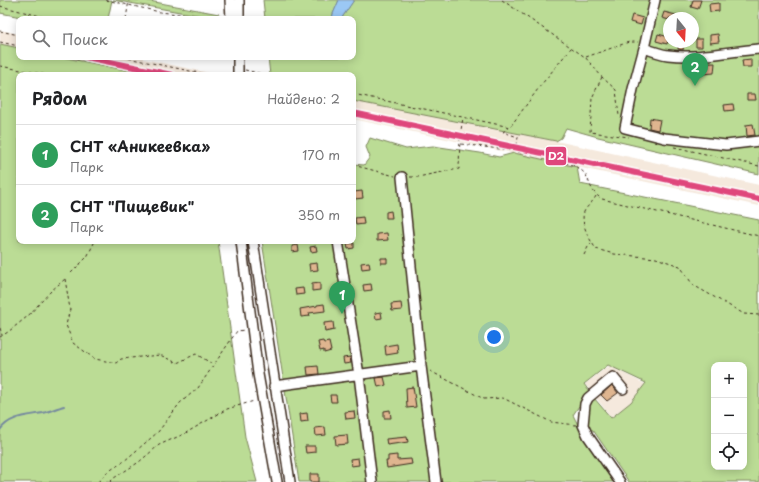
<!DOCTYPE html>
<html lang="ru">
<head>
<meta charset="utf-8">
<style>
	:root { --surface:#fff; --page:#f6f6f6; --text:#202124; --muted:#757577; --line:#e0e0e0; --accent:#3b2a1e }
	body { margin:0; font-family:"Playpen Sans",sans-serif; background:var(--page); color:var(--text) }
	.controls { position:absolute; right:12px; bottom:12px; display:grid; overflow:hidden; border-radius:8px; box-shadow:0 2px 10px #0003 }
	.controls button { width:36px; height:36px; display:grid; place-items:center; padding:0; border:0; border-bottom:1px solid var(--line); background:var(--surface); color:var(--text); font:20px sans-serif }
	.compass { position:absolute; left:663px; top:12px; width:36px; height:36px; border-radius:50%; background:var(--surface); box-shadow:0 2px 10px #0003; rotate:162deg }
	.you { position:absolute; left:494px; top:337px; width:14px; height:14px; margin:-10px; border:3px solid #fff; border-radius:50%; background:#1a73e8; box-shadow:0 0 0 6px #1a73e833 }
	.badge { display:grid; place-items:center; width:26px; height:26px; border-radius:50%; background:var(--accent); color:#fff; font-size:13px; font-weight:700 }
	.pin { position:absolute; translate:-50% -33px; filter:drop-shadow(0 1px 2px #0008) }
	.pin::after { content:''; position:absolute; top:21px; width:14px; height:12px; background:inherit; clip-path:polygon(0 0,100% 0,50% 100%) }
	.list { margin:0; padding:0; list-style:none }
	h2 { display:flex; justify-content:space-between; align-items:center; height:52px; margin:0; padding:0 16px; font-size:17px }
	h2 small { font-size:13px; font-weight:400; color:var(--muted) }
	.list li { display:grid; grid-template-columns:26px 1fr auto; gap:12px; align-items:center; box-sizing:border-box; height:60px; padding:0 16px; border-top:1px solid var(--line) }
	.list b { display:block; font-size:15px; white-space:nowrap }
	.list p { margin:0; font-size:13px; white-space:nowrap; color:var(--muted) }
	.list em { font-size:13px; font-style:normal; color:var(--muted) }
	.icon { flex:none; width:22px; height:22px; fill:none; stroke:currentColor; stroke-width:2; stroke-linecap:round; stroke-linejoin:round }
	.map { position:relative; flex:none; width:759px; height:482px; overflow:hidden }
	.search { position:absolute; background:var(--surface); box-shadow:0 2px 10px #0003; left:16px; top:16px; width:340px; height:44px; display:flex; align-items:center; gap:10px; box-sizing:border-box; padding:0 14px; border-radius:8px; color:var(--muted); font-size:15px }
	.panel { position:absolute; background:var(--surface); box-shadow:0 2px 10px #0003; left:16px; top:72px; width:340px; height:172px; border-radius:8px }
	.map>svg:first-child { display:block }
</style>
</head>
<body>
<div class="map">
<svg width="759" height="482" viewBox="0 0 759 482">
	<rect width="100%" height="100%" fill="#fff"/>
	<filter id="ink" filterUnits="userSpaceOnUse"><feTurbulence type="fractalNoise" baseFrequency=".025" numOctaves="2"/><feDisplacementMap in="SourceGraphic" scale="8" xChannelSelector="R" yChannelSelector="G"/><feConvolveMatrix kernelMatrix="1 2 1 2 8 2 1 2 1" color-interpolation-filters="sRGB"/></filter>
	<g filter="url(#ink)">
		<!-- built -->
		<path fill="#f5e9dd" d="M0 30 19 34V48L0 44Z
			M62 57H144V59L219 75H148Z
			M353 101 556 141 759 185V206L353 119Z
			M609 366 645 384 630 403 611 417 585 384Z"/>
		<!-- green -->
		<path fill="#bbdc95" stroke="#7b835a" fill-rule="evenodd" d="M0 0H112L108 19H32L0 13Z
			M113 0H144L219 14V19Z
			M263 0H339L333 14 332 19H265Z
			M354 0H759V174L598 137 566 128 561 138 556 141 353 101V75H270L268 57H353V19H341ZM669 18H693V42H669Z
			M0 44 19 48V57H62L148 75H19V241H218L245 437 257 482H0Z
			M370 138 406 149 433 146 480 153 499 157 514 153 577 167 580 184 759 220V482H629L593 430H591L587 426 589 405 594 398 611 418 631 402 646 383 608 365 584 384 589 391 573 415 583 435 613 482H299L262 241H353V164L364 165 370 157 366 147ZM714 365H744V467H714Z"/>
		<!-- water -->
		<path fill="#9bc8f5" stroke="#75899f" d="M339 0H354L341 19H332L333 14Z"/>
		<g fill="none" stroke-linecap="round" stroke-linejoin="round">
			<!-- stream -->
			<path stroke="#75899f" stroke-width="2" d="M0 430C10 416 27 416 43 413 50 411 57 408 64 406"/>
		</g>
		<!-- building -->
		<path fill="#dfb58f" stroke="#3b2a1e" d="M693 0H701L698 9 691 7Z
			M719 3V11L710 12 709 4Z
			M664 12 680 16V18H669V20L662 18Z
			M632 15 643 18 641 25 630 22Z
			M658 34 669 37 667 44 656 41Z
			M718 34 719 42 710 43V35Z
			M696 39H702V47H696Z
			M678 42H684L683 50 678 49Z
			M751 59V67H743L742 60Z
			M715 63 714 73 691 75 690 64Z
			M747 94H755L756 100H747Z
			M733 104 734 110 725 111 724 105Z
			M650 118 660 120 658 130 649 128Z
			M753 124 755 135 747 136 746 125Z
			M362 191 363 198 355 199 354 192Z
			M391 211 392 218H386V212Z
			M363 217 364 224 356 225 355 218Z
			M387 233 388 240 377 241V234Z
			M354 243V248L348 249 347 244Z
			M298 245 299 251 292 252V246Z
			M316 246 317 251 311 252 310 247Z
			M381 258H387V263H381Z
			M369 262 370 268 362 269 361 263Z
			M317 263 318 270 310 271 309 264Z
			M320 283V290L312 291V284Z
			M371 284 372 290 364 291 363 285Z
			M303 288 304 294 296 295 295 289Z
			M401 303 402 310 392 311 391 304Z
			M324 304 325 311 309 313 310 316 301 317 300 309 317 306V305Z
			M381 312 382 318 376 319 375 313Z
			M333 322 334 330 325 332 324 323Z
			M323 341 324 343 329 342 331 351 324 353V350L320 351 318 342Z
			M397 344 398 353 386 355 385 346Z
			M350 357 351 363 344 364 343 358Z
			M318 366 319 374 308 375 307 367Z
			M384 377 386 385 378 387 376 378Z
			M612 385 618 393 607 401 601 395Z
			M413 387 416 407 407 408 406 388Z
			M330 395H336L337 402H331Z
			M390 410 391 418H384V411Z
			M354 411 355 418 346 419 345 412Z
			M307 413 308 421 301 422 300 414Z
			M325 427 326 435 316 436 315 428Z
			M347 435 348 444 336 445 335 436Z
			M407 437 408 442 387 445 386 439Z
			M305 446H315V452L306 453Z
			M397 455V460L411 459 412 464 387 468 386 461H388V456Z
			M358 458 359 465 351 466 350 459Z
			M310 474H319V482H310Z"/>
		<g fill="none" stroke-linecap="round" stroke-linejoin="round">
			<!-- minor casing -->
			<g stroke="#3b2a1e" stroke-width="12">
				<path id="minor" d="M230 0 231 19
					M239 0V19
					M655 0 644 48C652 51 660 54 668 55 699 59 729 51 759 49
					M644 48 633 89 625 128 664 138 726 145 759 141
					M238 75V57
					M402 177 421 366 436 482
					M241 241 258 374 277 482
					M253 241 290 482
					M338 241 359 375 372 482
					M274 386 421 366
					M620 482 588 436 583 425 585 404 588 398 613 377 623 389"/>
			</g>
			<!-- path -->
			<path stroke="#3b2a1e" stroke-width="1" stroke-dasharray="3 3" stroke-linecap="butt" d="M106 0 160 12 224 19
				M502 0 585 57 602 77 616 90 619 116
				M0 6 52 19
				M126 19 129 0
				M0 31 19 35
				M0 42 19 46
				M70 57 156 75
				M123 57 209 75
				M586 57 629 42H638
				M0 66 47 75
				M245 70 267 75
				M602 77 592 98 590 132 629 137
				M353 94 510 127 541 85 571 48
				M510 127 503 132 518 137 516 152C533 155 569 160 581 170 591 177 587 190 602 199L759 236
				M461 144 515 151
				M674 147 759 166
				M353 165 395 176
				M410 177H418L432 174 459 169 460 136 463 118
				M596 196C593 202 586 207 584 212 580 224 590 240 596 249L614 254 656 258 680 266 693 285 744 314 759 315
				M584 255 588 247 591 244
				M65 279 70 309 66 325 73 343 95 359 116 363 121 359 160 355 177 363 196 354 214 365
				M0 328 2 335
				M0 337 8 332 28 316 51 291 65 279 87 257 95 241
				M430 371 484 399 503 398 551 422 576 425
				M98 482 106 473 123 462 158 432 180 403 198 388 237 331 245 330
				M110 482 114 478 139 462 159 445 184 434 227 409 254 401"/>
			<!-- minor -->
			<use href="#minor" stroke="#fff" stroke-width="9"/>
			<!-- rail-1 casing -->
			<g stroke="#fff" stroke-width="9">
				<path id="rail-1" d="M86 57 172 75
					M353 113 759 199"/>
			</g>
			<!-- rail-1 -->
			<use href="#rail-1" stroke="#df477c" stroke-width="6"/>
		</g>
	</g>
	<rect stroke="#fff" stroke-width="1.5" x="545" y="146" width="22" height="20" rx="4" fill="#df477c"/>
	<g font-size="11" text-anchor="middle" font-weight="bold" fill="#fff">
		<text x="556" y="160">D2</text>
	</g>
</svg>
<div class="controls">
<button>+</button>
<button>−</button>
<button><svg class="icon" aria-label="locate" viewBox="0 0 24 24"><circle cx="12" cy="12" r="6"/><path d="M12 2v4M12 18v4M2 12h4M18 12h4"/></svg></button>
</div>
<svg class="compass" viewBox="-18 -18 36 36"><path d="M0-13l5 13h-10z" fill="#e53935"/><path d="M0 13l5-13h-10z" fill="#757577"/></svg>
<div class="you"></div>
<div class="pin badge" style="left:342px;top:314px;background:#2e9e5b">1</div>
<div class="pin badge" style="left:695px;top:86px;background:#2e9e5b">2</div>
<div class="search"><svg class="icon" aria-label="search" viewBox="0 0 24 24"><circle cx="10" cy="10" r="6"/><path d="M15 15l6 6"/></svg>Поиск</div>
<section class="panel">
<h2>Рядом<small>Найдено: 2</small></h2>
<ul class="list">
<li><span class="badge" style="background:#2e9e5b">1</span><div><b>СНТ «Аникеевка»</b><p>Парк</p></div><em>170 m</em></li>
<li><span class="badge" style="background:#2e9e5b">2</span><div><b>СНТ &quot;Пищевик&quot;</b><p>Парк</p></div><em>350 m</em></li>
</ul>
</section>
</div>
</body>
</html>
